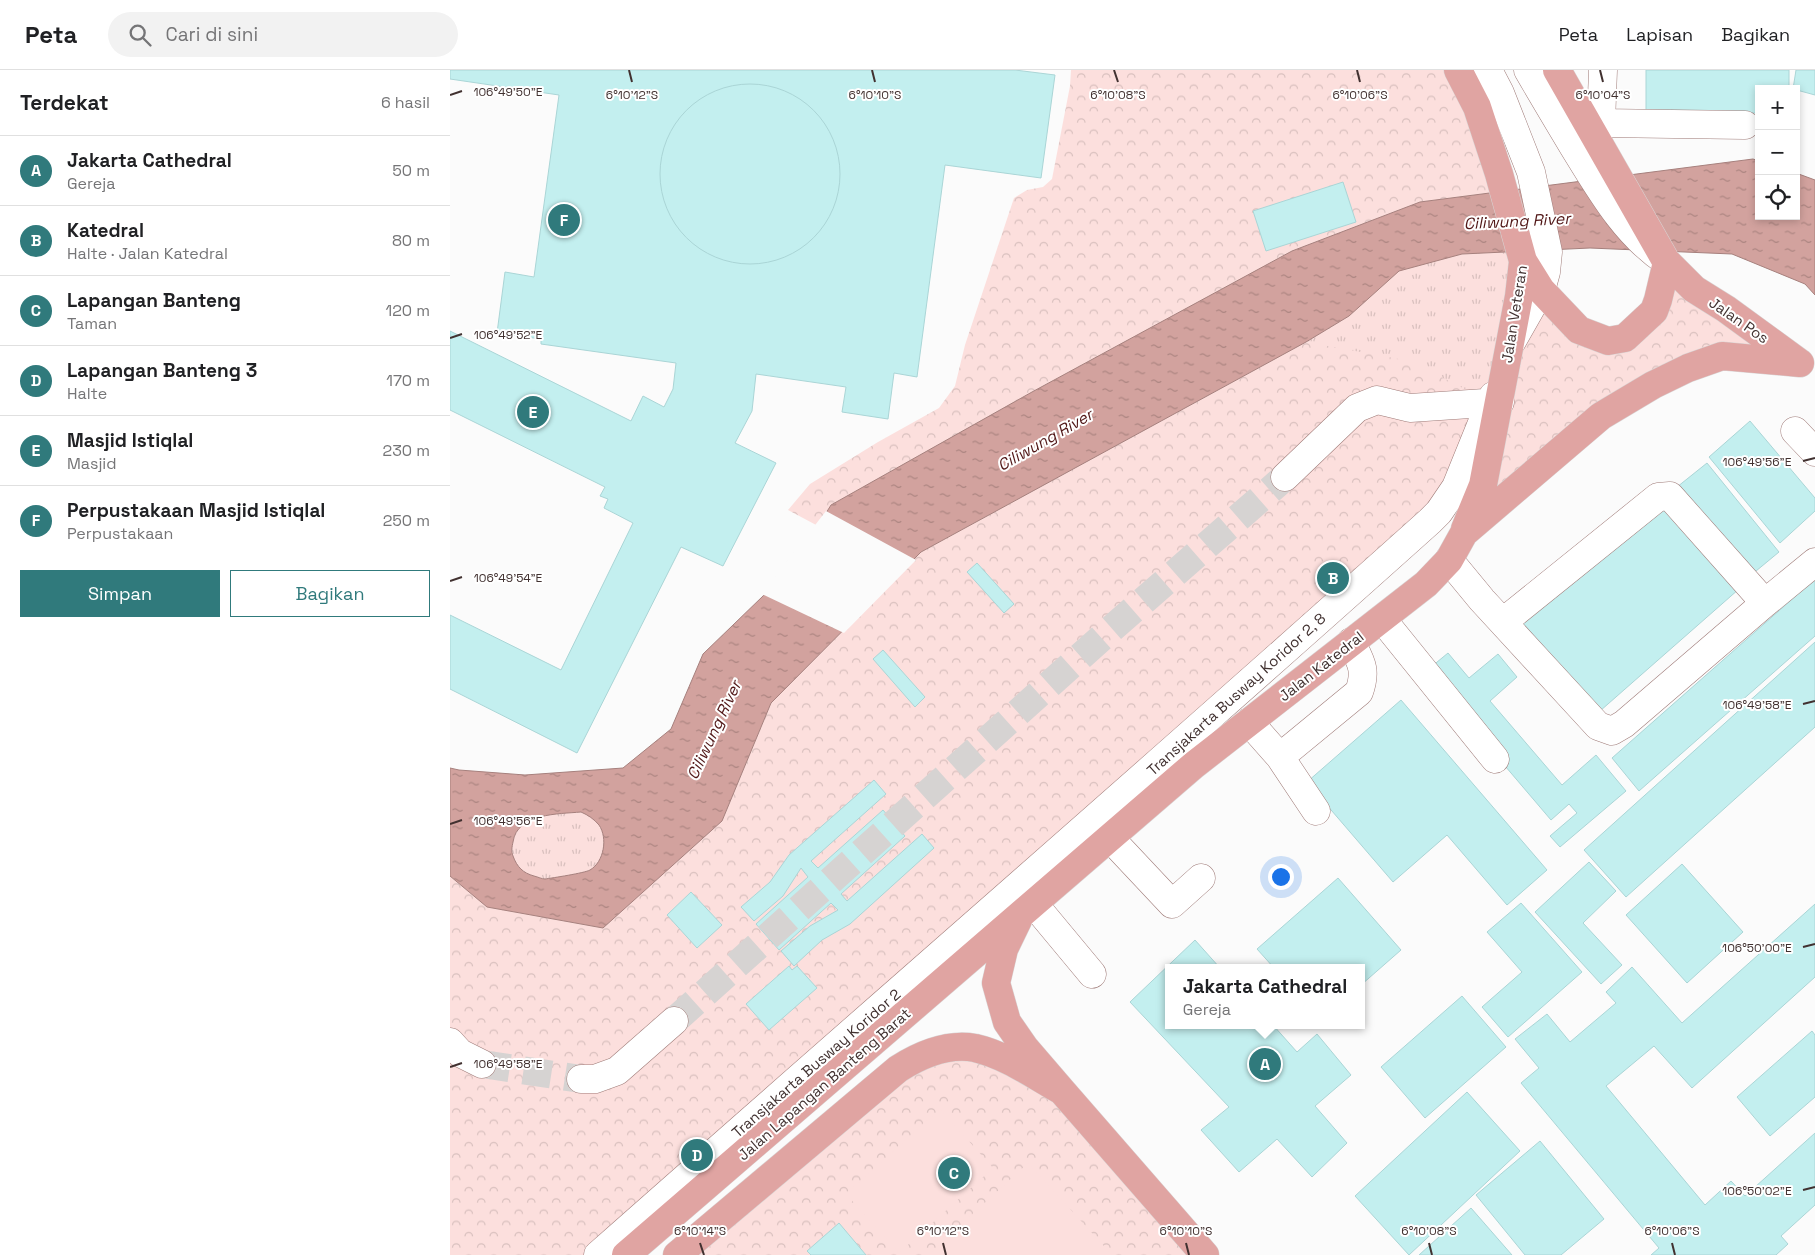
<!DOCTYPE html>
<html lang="id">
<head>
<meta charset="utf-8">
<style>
	:root { --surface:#fff; --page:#f2f2f2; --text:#202124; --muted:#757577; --line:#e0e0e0; --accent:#307a7c }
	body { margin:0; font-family:"Space Grotesk",sans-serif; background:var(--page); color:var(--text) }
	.controls { position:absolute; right:15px; top:15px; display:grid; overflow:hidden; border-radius:0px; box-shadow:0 2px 8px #0003 }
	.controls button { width:45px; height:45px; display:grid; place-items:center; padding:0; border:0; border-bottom:1px solid var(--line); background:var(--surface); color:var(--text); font:25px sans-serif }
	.you { position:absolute; left:830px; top:806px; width:18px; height:18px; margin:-12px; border:4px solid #fff; border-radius:50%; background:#1a73e8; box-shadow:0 0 0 8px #1a73e833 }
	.badge { display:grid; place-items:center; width:32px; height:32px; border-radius:50%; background:var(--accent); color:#fff; font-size:16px; font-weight:700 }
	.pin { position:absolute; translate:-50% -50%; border:2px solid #fff; box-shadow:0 1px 5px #0006 }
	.popup { position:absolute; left:715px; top:894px; width:200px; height:65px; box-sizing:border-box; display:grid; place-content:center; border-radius:0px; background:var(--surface); filter:drop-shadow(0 1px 4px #0005); font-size:16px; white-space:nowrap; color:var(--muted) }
	.popup b { font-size:19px; color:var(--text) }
	.popup::after { content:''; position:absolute; left:50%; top:100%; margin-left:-10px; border:10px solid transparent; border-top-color:var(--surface) }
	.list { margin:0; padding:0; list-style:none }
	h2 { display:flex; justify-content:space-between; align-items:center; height:65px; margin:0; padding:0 20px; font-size:21px }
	h2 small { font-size:16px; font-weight:400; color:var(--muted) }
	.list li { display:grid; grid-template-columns:32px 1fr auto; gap:15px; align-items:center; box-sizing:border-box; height:70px; padding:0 20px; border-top:1px solid var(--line) }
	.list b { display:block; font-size:19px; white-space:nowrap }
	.list p { margin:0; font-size:16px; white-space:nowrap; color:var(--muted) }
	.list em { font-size:16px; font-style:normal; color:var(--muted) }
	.actions { display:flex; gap:10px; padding:15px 20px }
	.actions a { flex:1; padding:11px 0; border:1px solid var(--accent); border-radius:0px; text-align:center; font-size:18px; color:var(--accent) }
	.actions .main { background:var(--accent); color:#fff }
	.icon { flex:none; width:28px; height:28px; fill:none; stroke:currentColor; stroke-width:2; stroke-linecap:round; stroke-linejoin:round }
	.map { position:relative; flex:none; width:1365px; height:1185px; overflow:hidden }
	header { display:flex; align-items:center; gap:30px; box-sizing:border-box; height:70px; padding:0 25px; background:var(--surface); border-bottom:1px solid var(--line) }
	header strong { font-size:24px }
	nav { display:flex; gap:28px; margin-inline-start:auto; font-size:18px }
	.search { width:350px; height:45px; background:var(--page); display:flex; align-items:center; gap:12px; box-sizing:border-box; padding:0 18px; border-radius:28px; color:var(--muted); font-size:19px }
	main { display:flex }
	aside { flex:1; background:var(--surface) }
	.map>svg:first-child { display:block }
</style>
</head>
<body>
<header>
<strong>Peta</strong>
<div class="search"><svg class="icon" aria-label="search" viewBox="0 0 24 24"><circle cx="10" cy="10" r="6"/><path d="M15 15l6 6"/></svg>Cari di sini</div>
<nav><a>Peta</a><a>Lapisan</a><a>Bagikan</a></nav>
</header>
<main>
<aside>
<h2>Terdekat<small>6 hasil</small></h2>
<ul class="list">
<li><span class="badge">A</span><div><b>Jakarta Cathedral</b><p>Gereja</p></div><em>50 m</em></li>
<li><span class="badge">B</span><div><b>Katedral</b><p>Halte · Jalan Katedral</p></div><em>80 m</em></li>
<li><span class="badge">C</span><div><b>Lapangan Banteng</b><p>Taman</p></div><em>120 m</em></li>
<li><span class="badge">D</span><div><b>Lapangan Banteng 3</b><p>Halte</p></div><em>170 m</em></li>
<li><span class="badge">E</span><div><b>Masjid Istiqlal</b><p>Masjid</p></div><em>230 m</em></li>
<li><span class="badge">F</span><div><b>Perpustakaan Masjid Istiqlal</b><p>Perpustakaan</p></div><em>250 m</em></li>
</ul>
<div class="actions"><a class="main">Simpan</a><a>Bagikan</a></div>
</aside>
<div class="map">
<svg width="1365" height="1185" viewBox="0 0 1365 1185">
	<defs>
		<pattern id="grass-tufts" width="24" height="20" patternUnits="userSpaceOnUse" patternTransform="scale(1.25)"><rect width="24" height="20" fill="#fcdfdd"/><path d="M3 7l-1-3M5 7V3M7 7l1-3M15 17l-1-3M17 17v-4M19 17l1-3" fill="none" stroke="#d9c0be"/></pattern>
		<pattern id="park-crowns" width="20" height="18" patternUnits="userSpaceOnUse" patternTransform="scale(1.25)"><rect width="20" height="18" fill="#fcdfdd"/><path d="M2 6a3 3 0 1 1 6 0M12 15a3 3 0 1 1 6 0" fill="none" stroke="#d9c0be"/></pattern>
		<pattern id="water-ripples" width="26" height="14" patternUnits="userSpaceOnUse" patternTransform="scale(1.25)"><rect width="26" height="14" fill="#d2a29e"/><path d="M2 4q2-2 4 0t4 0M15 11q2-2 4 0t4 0" fill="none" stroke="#ac8581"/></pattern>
	</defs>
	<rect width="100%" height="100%" fill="#fbfbfb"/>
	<!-- grass -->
	<path fill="url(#grass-tufts)" d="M1070 180 1041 332 856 272 899 246 948 201 1012 184Z
		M131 742C138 745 144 748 149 755 158 768 154 792 140 800 135 803 103 808 95 809 92 809 88 807 84 806 73 803 67 797 63 787 61 781 62 777 63 772 67 743 109 744 131 742Z"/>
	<!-- park -->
	<path fill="url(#park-crowns)" d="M621 0H1008L1053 121 970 132 842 181 582 322 381 435 368 456 338 440 360 414 428 372 489 338 505 316 515 275 564 128 577 120 593 117 602 109 620 16Z
		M1217 192 1350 293 1238 298 1014 463 1069 226 1129 260 1175 268Z
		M856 272 949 289 987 305 1041 332 1006 417 147 1185H0V806L37 837 153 858 272 751 321 633 471 482Z
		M482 983 579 1002 756 1185H227Z"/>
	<!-- garden -->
	<path fill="#fcdfdd" d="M490 1039 543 1098 449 1183 396 1124Z
		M578 1093 662 1185H478L482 1182Z"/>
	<!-- water -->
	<path fill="url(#water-ripples)" stroke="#a6807d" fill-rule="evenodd" d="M1303 89 1309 91V146H1346V103L1365 110V225L1355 214 1282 184 1140 178 1012 184 949 201 899 246 856 272 471 482 321 633 272 751 153 858 37 837 0 806V698L9 700 75 705 173 698 221 659 253 584 313 526 368 456 381 435 582 322 842 181 970 132ZM131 742C138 745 144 749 149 755 158 768 154 792 140 800 135 803 102 808 95 809 92 809 88 807 84 806 73 803 67 797 63 786 61 781 62 777 63 772 67 743 109 744 131 742Z"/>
	<!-- pier -->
	<path fill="#fbfbfb" d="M376 441 466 490 394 563 314 525 310 526Z"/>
	<!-- building -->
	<path fill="#c3efef" stroke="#aad5d6" d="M0 0H565L605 5 591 108 495 95 467 307 444 303 438 349 392 342 396 317 306 304 302 341 285 373 326 393 273 496 231 477 127 683 0 619V545L111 600 183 453 154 438 158 429 150 426 155 417 0 340V261L181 351 193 326 214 337 223 319 226 293 91 274V269L47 263 55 202 84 207 109 25 0 9Z
		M1196 0H1339V19H1309V43L1196 44Z
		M1346 0H1365V25L1343 19Z
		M210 104a90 90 0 1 1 180 0a90 90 0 1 1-180 0Z
		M893 112 906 152 816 181 803 141Z
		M1300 351 1365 428V441L1330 473 1259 387Z
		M1257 393 1329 482 1300 506 1227 417Z
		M1211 429 1289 519 1150 641 1072 552Z
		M527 493 564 534 554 543 517 502Z
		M1365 509V566L1189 721 1162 688Z
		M1365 572V657L1176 827 1134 780Z
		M433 580 475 627 465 637 423 589Z
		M998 583 1019 608 1048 584 1067 607 1040 631 1112 715 1146 685 1176 721 1110 777 1100 766 1127 743 1119 734 1101 750 975 602Z
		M951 630 1097 800 1057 835 997 765 943 812 857 712Z
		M424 710 436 724 361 791 368 798 433 740 455 766 391 824 397 831 472 764 484 778 400 854 372 870 344 896 331 881 360 856 388 840 381 833 329 880 306 854 358 807 351 798 333 826 304 851 291 837 320 812 339 785Z
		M1139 792 1166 821 1133 853 1172 895 1151 914 1085 842Z
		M1232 794 1293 862 1237 913 1176 845Z
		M888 808 951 880 911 915V898H824L807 879Z
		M241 822 272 855 247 878 217 845Z
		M1071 833 1132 902 1058 967 1032 937 1072 902 1037 862Z
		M1365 834V907L1242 1018 1204 976 1156 1016 1255 1135 1281 1111 1295 1126 1365 1063V1135L1331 1166 1338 1174 1326 1185H1201L1209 1178 1071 1013 1089 998 1065 969 1097 944 1120 972 1166 933 1156 922 1182 897 1232 953Z
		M745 870 770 898H719V955H823L847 982 867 964 901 1005 865 1036 897 1073 862 1107 827 1069 789 1102 751 1060 779 1037 680 932Z
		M339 896 342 900 347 896 367 918 319 960 296 934Z
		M1012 926 1056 977 975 1048 931 997Z
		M1362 961 1365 965V1027L1320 1066 1287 1027Z
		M1017 1022 1070 1081 959 1185 905 1126Z
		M1090 1071 1154 1149 1111 1185H1075L1026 1125Z
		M1021 1138 1062 1185H969Z
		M389 1153 416 1185H361L357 1181Z"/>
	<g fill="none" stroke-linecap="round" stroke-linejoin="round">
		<!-- minor-tunnel -->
		<path stroke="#d6d3d2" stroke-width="28" stroke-dasharray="28 14" stroke-linecap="butt" d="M224 951 659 561 835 407
			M32 994 131 1009"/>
		<!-- minor casing -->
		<g stroke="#9f7b78" stroke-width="29">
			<path id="minor" d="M1038 0 1050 23 1081 102 1098 182 1096 202 1091 220 1062 271
				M1078 0C1093 26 1108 51 1123 76 1149 118 1175 165 1217 192
				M1153 0 1151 53 1295 55
				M1345 361 1365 382
				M835 407 907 338 927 330 960 338 1050 332
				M999 490 1032 530 1148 656 1162 661 1174 654 1315 533 1365 492
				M932 549 1045 689
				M1053 552 1208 427 1220 426 1315 533
				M799 652 830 687 866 741
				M830 687 909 622C917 600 911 592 901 572
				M660 768 722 834 751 808
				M583 833 642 904
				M0 972 10 983 32 994
				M131 1009H145L167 1001 224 951
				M148 1185C425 940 705 698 980 451L989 442 1006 417 1043 326"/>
		</g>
		<!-- major casing -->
		<g stroke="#d9d6d6" stroke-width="29">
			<path id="major" d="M1008 0 1027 37 1049 104 1073 191 1069 226 1033 415 1015 459
				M1107 0 1216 191 1244 219 1276 239 1350 293
				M1073 191 1091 220 1129 260 1158 271 1175 268 1204 241 1208 230 1217 192
				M568 850 554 879 546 913 557 952 575 978 612 1021 755 1185
				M176 1185 744 695 976 514 999 490 1014 463 1151 346 1203 315 1238 298 1272 286 1350 293
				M227 1185 448 999C470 985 498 973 525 978 556 985 585 1006 612 1021"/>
		</g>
		<!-- minor -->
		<use href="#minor" stroke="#fff" stroke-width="28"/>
		<!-- major -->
		<use href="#major" stroke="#e0a4a2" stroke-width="28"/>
	</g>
	<!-- ticks -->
	<path fill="none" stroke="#413130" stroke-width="2" d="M179 0 182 12M422 0 425 12M664 0 668 12M907 0 910 12M1150 0 1153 12M0 25 12 21M0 268 12 264M1353 391 1365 388M0 511 12 507M1353 634 1365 631M0 754 12 750M1353 877 1365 874M0 997 12 993M1353 1120 1365 1117M250 1173 254 1185M493 1173 496 1185M736 1173 739 1185M979 1173 982 1185M1222 1173 1225 1185"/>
	<g text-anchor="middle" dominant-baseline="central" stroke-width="4" stroke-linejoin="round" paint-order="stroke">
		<!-- street labels -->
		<g font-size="15" fill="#413130" stroke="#fff">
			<text transform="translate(1064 244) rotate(-81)">Jalan Veteran</text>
			<text transform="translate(1289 250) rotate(35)">Jalan Pos</text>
			<text transform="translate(871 596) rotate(-38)">Jalan Katedral</text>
			<text transform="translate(786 624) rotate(-42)">Transjakarta Busway Koridor 2, 8</text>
			<text transform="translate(366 993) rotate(-41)">Transjakarta Busway Koridor 2</text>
			<text transform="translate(374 1014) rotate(-41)">Jalan Lapangan Banteng Barat</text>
		</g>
		<!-- water labels -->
		<g font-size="16" font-style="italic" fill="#511717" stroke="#fff">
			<text transform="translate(1067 151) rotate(-3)">Ciliwung River</text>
			<text transform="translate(595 370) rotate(-30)">Ciliwung River</text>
			<text transform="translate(264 660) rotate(-65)">Ciliwung River</text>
		</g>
	</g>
	<g font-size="12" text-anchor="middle" fill="#413130" stroke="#fff" stroke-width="4" stroke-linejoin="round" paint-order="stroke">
		<text x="58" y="26">106°49'50"E</text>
		<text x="182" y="29">6°10'12"S</text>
		<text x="425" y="29">6°10'10"S</text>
		<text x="668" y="29">6°10'08"S</text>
		<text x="910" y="29">6°10'06"S</text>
		<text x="1153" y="29">6°10'04"S</text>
		<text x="58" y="269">106°49'52"E</text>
		<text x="1307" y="396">106°49'56"E</text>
		<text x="58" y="512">106°49'54"E</text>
		<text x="1307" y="639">106°49'58"E</text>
		<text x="58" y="755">106°49'56"E</text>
		<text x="1307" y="882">106°50'00"E</text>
		<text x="58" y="998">106°49'58"E</text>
		<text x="1307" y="1125">106°50'02"E</text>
		<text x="250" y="1165">6°10'14"S</text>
		<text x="493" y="1165">6°10'12"S</text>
		<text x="736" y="1165">6°10'10"S</text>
		<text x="979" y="1165">6°10'08"S</text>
		<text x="1222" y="1165">6°10'06"S</text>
	</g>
</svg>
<div class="controls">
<button>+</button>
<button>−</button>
<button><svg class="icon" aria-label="locate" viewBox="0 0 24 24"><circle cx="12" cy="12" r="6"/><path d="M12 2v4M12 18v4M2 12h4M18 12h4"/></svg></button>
</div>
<div class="you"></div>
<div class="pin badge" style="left:815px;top:994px">A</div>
<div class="popup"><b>Jakarta Cathedral</b>Gereja</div>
<div class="pin badge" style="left:883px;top:508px">B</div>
<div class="pin badge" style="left:504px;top:1103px">C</div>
<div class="pin badge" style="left:247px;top:1085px">D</div>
<div class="pin badge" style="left:83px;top:342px">E</div>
<div class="pin badge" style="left:114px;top:150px">F</div>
</div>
</main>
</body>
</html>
